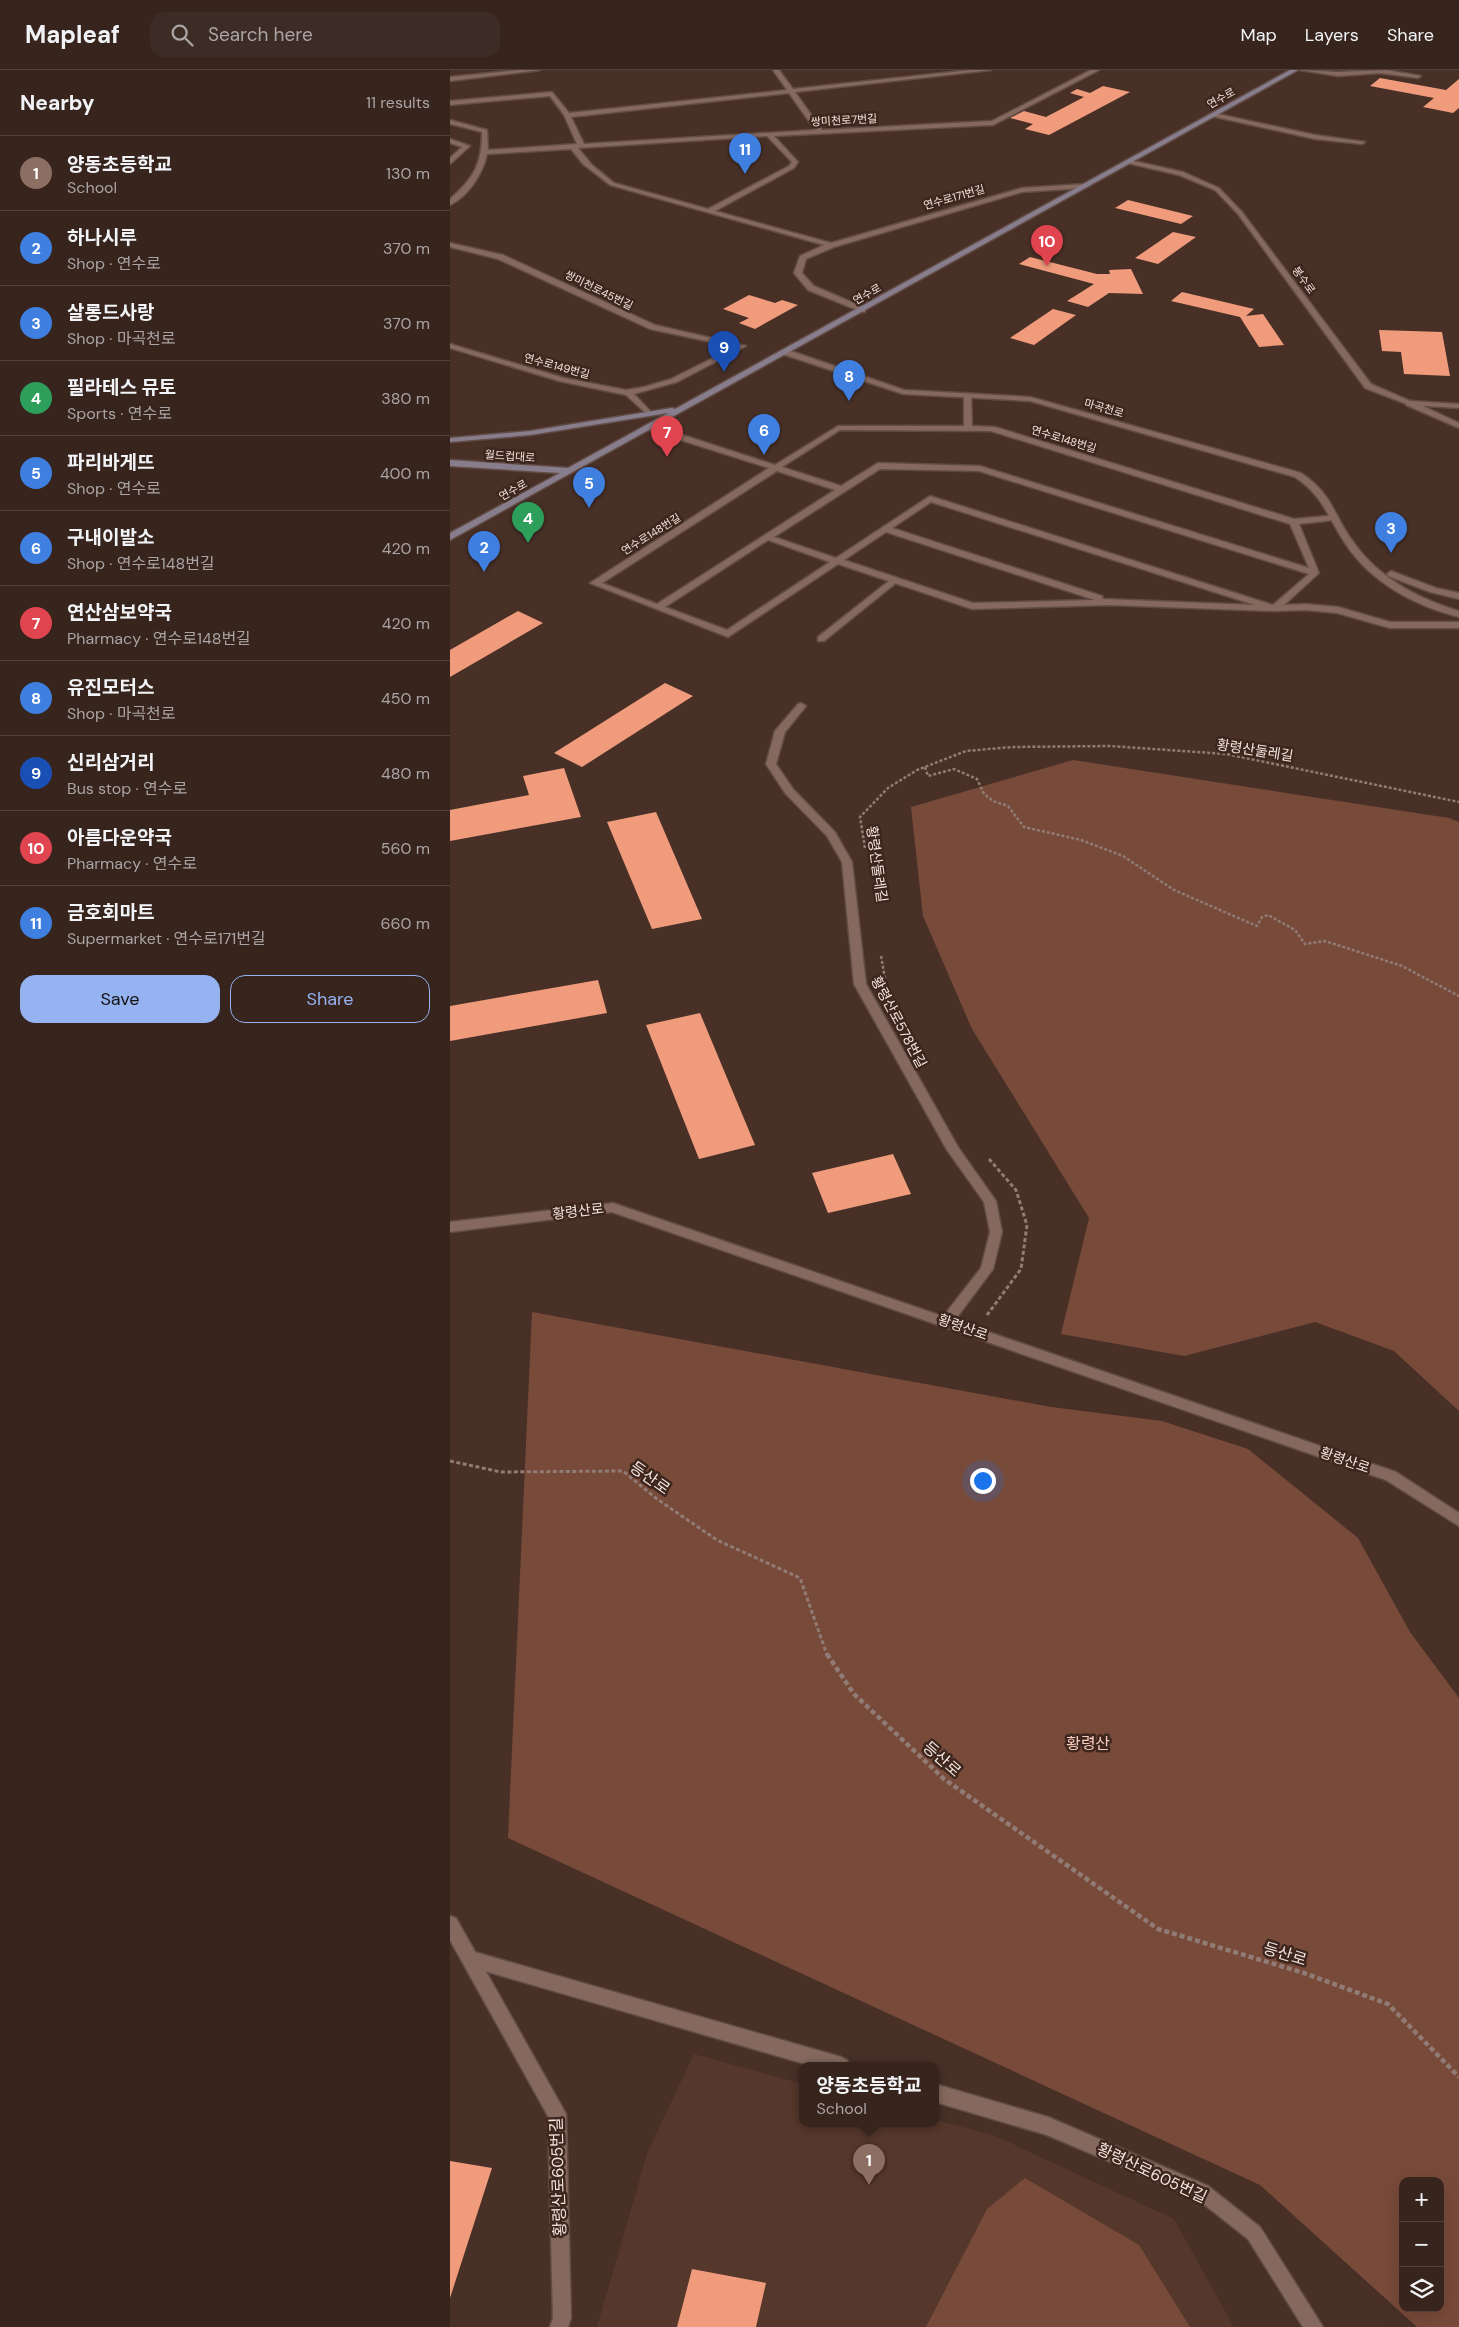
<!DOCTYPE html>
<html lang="en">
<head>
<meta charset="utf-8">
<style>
	:root { --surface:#36241d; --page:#3d2c26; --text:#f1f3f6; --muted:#aaa4a4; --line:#50413b; --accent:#95b2f1 }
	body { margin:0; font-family:"DM Sans","Noto Sans KR",sans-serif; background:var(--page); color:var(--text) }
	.controls { position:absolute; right:15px; bottom:15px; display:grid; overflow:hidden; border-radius:10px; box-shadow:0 5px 20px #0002 }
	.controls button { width:45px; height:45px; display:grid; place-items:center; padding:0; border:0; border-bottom:1px solid var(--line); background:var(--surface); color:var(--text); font:25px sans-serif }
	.you { position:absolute; left:532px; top:1410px; width:18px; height:18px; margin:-12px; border:4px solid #fff; border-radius:50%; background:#1a73e8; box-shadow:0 0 0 8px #1a73e833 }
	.badge { display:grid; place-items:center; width:32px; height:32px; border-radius:50%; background:var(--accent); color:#fff; font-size:16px; font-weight:700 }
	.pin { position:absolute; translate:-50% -41px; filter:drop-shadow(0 1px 2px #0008) }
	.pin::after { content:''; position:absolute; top:26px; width:18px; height:15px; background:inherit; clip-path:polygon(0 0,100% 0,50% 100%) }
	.popup { position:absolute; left:349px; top:1992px; width:140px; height:65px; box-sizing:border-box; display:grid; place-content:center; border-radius:10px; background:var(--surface); filter:drop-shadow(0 1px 4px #0005); font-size:16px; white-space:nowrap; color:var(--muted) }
	.popup b { font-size:19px; color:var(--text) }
	.popup::after { content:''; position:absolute; left:50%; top:100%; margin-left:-10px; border:10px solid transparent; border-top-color:var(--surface) }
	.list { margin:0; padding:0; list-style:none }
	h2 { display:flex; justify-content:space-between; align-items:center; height:65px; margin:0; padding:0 20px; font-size:21px }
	h2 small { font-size:16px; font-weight:400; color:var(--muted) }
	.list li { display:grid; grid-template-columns:32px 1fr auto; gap:15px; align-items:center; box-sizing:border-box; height:75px; padding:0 20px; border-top:1px solid var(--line) }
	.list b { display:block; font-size:19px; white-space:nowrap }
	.list p { margin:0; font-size:16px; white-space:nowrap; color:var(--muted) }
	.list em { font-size:16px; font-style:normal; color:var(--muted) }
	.actions { display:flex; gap:10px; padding:15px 20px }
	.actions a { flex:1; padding:11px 0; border:1px solid var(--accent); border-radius:15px; text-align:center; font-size:18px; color:var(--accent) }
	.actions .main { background:var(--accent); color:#111 }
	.icon { flex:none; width:28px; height:28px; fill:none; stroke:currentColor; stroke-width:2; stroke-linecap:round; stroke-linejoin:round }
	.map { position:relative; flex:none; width:1009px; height:2257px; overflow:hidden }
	header { display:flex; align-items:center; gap:30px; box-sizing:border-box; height:70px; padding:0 25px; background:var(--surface); border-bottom:1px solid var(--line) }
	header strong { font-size:24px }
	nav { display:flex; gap:28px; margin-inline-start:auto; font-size:18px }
	.search { width:350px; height:45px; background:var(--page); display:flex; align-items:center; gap:12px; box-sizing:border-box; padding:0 18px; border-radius:15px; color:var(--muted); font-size:19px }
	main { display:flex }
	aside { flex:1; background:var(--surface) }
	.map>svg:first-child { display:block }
</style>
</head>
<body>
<header>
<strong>Mapleaf</strong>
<div class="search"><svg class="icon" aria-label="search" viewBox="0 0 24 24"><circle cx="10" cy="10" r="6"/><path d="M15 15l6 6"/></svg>Search here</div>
<nav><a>Map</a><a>Layers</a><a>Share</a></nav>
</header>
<main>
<aside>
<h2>Nearby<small>11 results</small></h2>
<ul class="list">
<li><span class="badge" style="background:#8d6e63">1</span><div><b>양동초등학교</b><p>School</p></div><em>130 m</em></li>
<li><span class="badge" style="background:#3f7fe0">2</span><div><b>하나시루</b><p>Shop · 연수로</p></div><em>370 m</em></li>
<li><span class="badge" style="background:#3f7fe0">3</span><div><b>살롱드사랑</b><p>Shop · 마곡천로</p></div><em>370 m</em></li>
<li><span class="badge" style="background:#2e9e5b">4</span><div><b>필라테스 뮤토</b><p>Sports · 연수로</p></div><em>380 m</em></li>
<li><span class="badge" style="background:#3f7fe0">5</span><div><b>파리바게뜨</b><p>Shop · 연수로</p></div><em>400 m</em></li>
<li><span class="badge" style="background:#3f7fe0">6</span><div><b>구내이발소</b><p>Shop · 연수로148번길</p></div><em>420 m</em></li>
<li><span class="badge" style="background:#e0444e">7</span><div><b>연산삼보약국</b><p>Pharmacy · 연수로148번길</p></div><em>420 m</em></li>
<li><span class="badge" style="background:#3f7fe0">8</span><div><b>유진모터스</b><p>Shop · 마곡천로</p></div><em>450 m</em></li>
<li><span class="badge" style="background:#1a4fb4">9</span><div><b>신리삼거리</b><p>Bus stop · 연수로</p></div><em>480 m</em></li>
<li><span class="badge" style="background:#e0444e">10</span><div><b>아름다운약국</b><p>Pharmacy · 연수로</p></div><em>560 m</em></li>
<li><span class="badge" style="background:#3f7fe0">11</span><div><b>금호회마트</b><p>Supermarket · 연수로171번길</p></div><em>660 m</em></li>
</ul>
<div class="actions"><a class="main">Save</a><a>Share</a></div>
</aside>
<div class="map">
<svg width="1009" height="2257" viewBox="0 0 1009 2257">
	<rect width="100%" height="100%" fill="#483027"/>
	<!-- built -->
	<path fill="#55372b" d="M244 1984 353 2014V2054H485V2050L543 2065 724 2149 784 2257H147L198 2081Z"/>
	<!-- green -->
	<path fill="#784a3a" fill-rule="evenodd" d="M623 690 999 748 1009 752V1341L944 1281 865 1252 734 1286 611 1264 639 1148 522 959 473 846 461 737Z
		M82 1242 601 1337 712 1351 798 1379 908 1468 960 1562 1009 1628V2257H967L810 2115 58 1768ZM953 2111H990V2238H953Z
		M575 2108 689 2175 740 2257H476L537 2139Z"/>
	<!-- building -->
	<path fill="#ef9b7c" d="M930 8 996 20 1009 9V38L1003 43 973 37 984 28 920 16Z
		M653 16 680 22 599 65 575 59 583 54 560 48 574 41 596 47 634 27 620 23 627 19 640 23Z
		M678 130 743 146 731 154 665 138Z
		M723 162 746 167 708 194 685 188Z
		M580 187 647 204H660L659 200 681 199 693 224 659 223 638 237 617 231 644 214 569 194Z
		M732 222 804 239 796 246 813 244 834 275 809 277 790 247 721 231Z
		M299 225 325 233 332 230 348 235 305 259 289 253 299 248 273 239Z
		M603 239 626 245 584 275 560 268Z
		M929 260 992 262 1000 306 954 304 951 282 932 281Z
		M68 541 93 553 0 607V580Z
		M215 613 243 626 132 697 104 683Z
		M114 698 131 747 0 771V740L79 725 73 706Z
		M206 742 252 849 202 859 157 752Z
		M148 910 157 943 0 971V936Z
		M250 943 305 1075 249 1089 196 955Z
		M443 1084 461 1124 378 1143 362 1103Z
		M0 2091 42 2098 0 2228Z
		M242 2199 316 2213 306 2257H227Z"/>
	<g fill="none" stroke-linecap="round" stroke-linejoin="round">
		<!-- service casing -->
		<g stroke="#614c45" stroke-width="3">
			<path id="service" d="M850 0 888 2 936 0 971 6 968 8 930 3 888 6Z
				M763 43 865 65 915 72 912 74 865 69 761 46Z
				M0 69 20 76 0 94V88L12 77 0 73Z
				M956 331H962L1009 353V358L956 335Z
				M444 507 449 510 447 512 374 571H368V567Z
				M21 1881 391 1987 397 1990 400 1996H362L21 1897 15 1895 13 1889 15 1883Z
				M485 2014 598 2047 758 2116 810 2157 873 2257H853L798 2169 746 2128 597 2065 485 2032Z"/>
		</g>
		<!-- minor casing -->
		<g stroke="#614c45" stroke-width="3">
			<path id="minor" d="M323 0H329L343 19 521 0H541L345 22 372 60 542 51 641 0H649L543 55 324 66 348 92 344 98 265 141 381 173 572 118 635 114 638 116 635 118 572 122 384 177 356 189 352 203 364 216 415 238V242H412L358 220 344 203 350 186 374 175 160 115 133 94 121 79 37 84C33 103 19 126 0 135V129C24 108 32 94 32 62L0 54V50L37 60 38 80 127 74 114 45 100 26 0 35V31L102 22 119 43 337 20ZM339 23 365 60 134 74 121 47ZM317 66 342 92 339 96 258 139 164 113 142 95 128 78Z
				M0 173 53 185 205 255 296 276 227 312 184 324 203 344 199 346 176 325 109 311 0 278V274L114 308 176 320 194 317 221 309 285 277 200 259 48 189 0 177Z
				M514 323 521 325 522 356 545 357 844 449 887 445 888 447 884 450 849 454 869 503 834 535 856 534 888 537 940 552H1009V558H940L887 543 856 540 825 541 659 535 522 539 388 494 278 567 140 513 319 398 196 359V355H202L325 395 388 356H514ZM390 360 541 361 840 454 859 498 530 396 428 393 391 416 332 397ZM430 399 529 401 859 504 823 535 480 426 386 488 324 467ZM327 401 385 420 207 534 152 513ZM481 432 805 535 653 529 652 526 442 458ZM436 462 645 530 523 533 394 490ZM318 470 380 492 277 560 215 537Z
				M351 633 356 636 335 662 326 694 343 719 385 762 402 792 416 914 508 1077 546 1131 552 1162 543 1199 502 1254H492L490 1251 492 1248 531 1198 540 1162 534 1132 497 1080 404 914 392 792 377 766 335 723 316 694 325 661 348 634Z
				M0 1846 6 1848 116 2044 121 2248 118 2257H100L103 2248 98 2046 0 1870Z"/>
		</g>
		<!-- tertiary casing -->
		<g stroke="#614c45" stroke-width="3">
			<path id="tertiary" d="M69 0H90L0 11V7Z
				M679 90 733 102 769 118 792 142 921 314 960 331 1009 334V338L959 335 915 318 788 144 765 120 729 105 677 93V91Z
				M332 280H338L454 320 580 327 851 403C883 424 883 445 904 473 929 508 969 529 1009 541V547C965 536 920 512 895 473 877 446 874 427 845 407L580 331 453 324 332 284Z
				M941 501 986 518 1009 523V529L980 522 938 506 937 504Z
				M163 1133 946 1402 1009 1443V1456L936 1410 162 1142 0 1162V1152Z"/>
		</g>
		<!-- secondary casing -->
		<g stroke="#614c45" stroke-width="3">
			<path id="secondary" d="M840 0H848L0 470V463L110 403 0 396V390L118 398 218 343 80 365 0 372V368L80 361 222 338 225 339Z"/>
		</g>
		<!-- path-far2 -->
		<path stroke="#917c75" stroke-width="2.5" stroke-dasharray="3 2" stroke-linecap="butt" d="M475 697 478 706 504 699 527 709 534 724 543 731 558 736 574 757 631 770 673 786 724 820 807 856 812 847 818 845 845 860 855 874 875 871 952 896 1009 926
			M415 778 410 747 438 718 467 700 516 681 562 677 660 676 776 684 1009 732
			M431 886 436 914"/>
		<!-- path-far1 -->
		<path stroke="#917c75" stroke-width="3" stroke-dasharray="4 2.5" stroke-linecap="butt" d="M537 1245 571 1199 577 1155 566 1120 539 1089
			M0 1391 51 1402 173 1401 207 1429 267 1470 350 1508 377 1585"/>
		<!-- path -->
		<path stroke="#917c75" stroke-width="4.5" stroke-dasharray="5 3" stroke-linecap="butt" d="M377 1584 404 1624 494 1709 708 1859 854 1903 938 1934 1009 2007"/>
		<!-- service -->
		<use href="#service" fill="#85695e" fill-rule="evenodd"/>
		<!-- minor -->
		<use href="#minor" fill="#85695e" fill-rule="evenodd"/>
		<!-- tertiary -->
		<use href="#tertiary" fill="#85695e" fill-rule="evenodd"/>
		<!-- secondary -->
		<use href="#secondary" fill="#887d8c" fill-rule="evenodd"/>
	</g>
	<g text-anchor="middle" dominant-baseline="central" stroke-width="5" stroke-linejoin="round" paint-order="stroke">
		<!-- far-street labels -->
		<g font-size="11" fill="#f4e4de" stroke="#3d261d">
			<text transform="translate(771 28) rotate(-29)">연수로</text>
			<text transform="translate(394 50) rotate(-3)">쌍미천로7번길</text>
			<text transform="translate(504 127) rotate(-16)">연수로171번길</text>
			<text transform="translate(854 210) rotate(54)">봉수로</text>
			<text transform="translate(149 220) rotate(26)">쌍미천로45번길</text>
			<text transform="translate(417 224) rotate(-29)">연수로</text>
			<text transform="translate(107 296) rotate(15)">연수로149번길</text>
			<text transform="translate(654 338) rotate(16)">마곡천로</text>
			<text transform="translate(614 369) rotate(17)">연수로148번길</text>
			<text transform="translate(60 386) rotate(4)">월드컵대로</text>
			<text transform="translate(63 420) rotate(-29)">연수로</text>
			<text transform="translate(201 464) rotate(-32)">연수로148번길</text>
		</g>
		<!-- street labels -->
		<g font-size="14" fill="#f4e4de" stroke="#3d261d">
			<text transform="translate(805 680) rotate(9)">황령산둘레길</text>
			<text transform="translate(427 794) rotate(82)">황령산둘레길</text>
			<text transform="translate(449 952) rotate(62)">황령산로578번길</text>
			<text transform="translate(128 1141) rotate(-7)">황령산로</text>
			<text transform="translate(513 1257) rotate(19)">황령산로</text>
			<text transform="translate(895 1390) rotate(19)">황령산로</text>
		</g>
		<!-- near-street labels -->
		<g font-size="16" fill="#f4e4de" stroke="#3d261d">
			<text transform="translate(200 1408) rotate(35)">등산로</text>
			<text transform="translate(492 1689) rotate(41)">등산로</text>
			<text transform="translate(835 1884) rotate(17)">등산로</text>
			<text transform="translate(702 2103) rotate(25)">황령산로605번길</text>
			<text transform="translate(108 2107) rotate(-92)">황령산로605번길</text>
		</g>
		<!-- near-park labels -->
		<g font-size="16" fill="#f9cbbb" stroke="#3d261d">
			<text x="638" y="1673">황령산</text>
		</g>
	</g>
</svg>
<div class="controls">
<button>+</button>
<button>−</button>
<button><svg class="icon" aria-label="layers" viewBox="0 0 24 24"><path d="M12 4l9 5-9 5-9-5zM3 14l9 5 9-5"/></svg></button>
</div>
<div class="you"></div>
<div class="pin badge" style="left:419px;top:2115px;background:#8d6e63">1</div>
<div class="popup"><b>양동초등학교</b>School</div>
<div class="pin badge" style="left:34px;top:502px;background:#3f7fe0">2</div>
<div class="pin badge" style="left:941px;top:483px;background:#3f7fe0">3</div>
<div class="pin badge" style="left:78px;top:473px;background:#2e9e5b">4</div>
<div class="pin badge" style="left:139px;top:438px;background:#3f7fe0">5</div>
<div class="pin badge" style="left:314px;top:385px;background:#3f7fe0">6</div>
<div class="pin badge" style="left:217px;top:387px;background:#e0444e">7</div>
<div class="pin badge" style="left:399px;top:331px;background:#3f7fe0">8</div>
<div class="pin badge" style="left:274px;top:302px;background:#1a4fb4">9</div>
<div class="pin badge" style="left:597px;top:196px;background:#e0444e">10</div>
<div class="pin badge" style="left:295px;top:104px;background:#3f7fe0">11</div>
</div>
</main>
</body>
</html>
